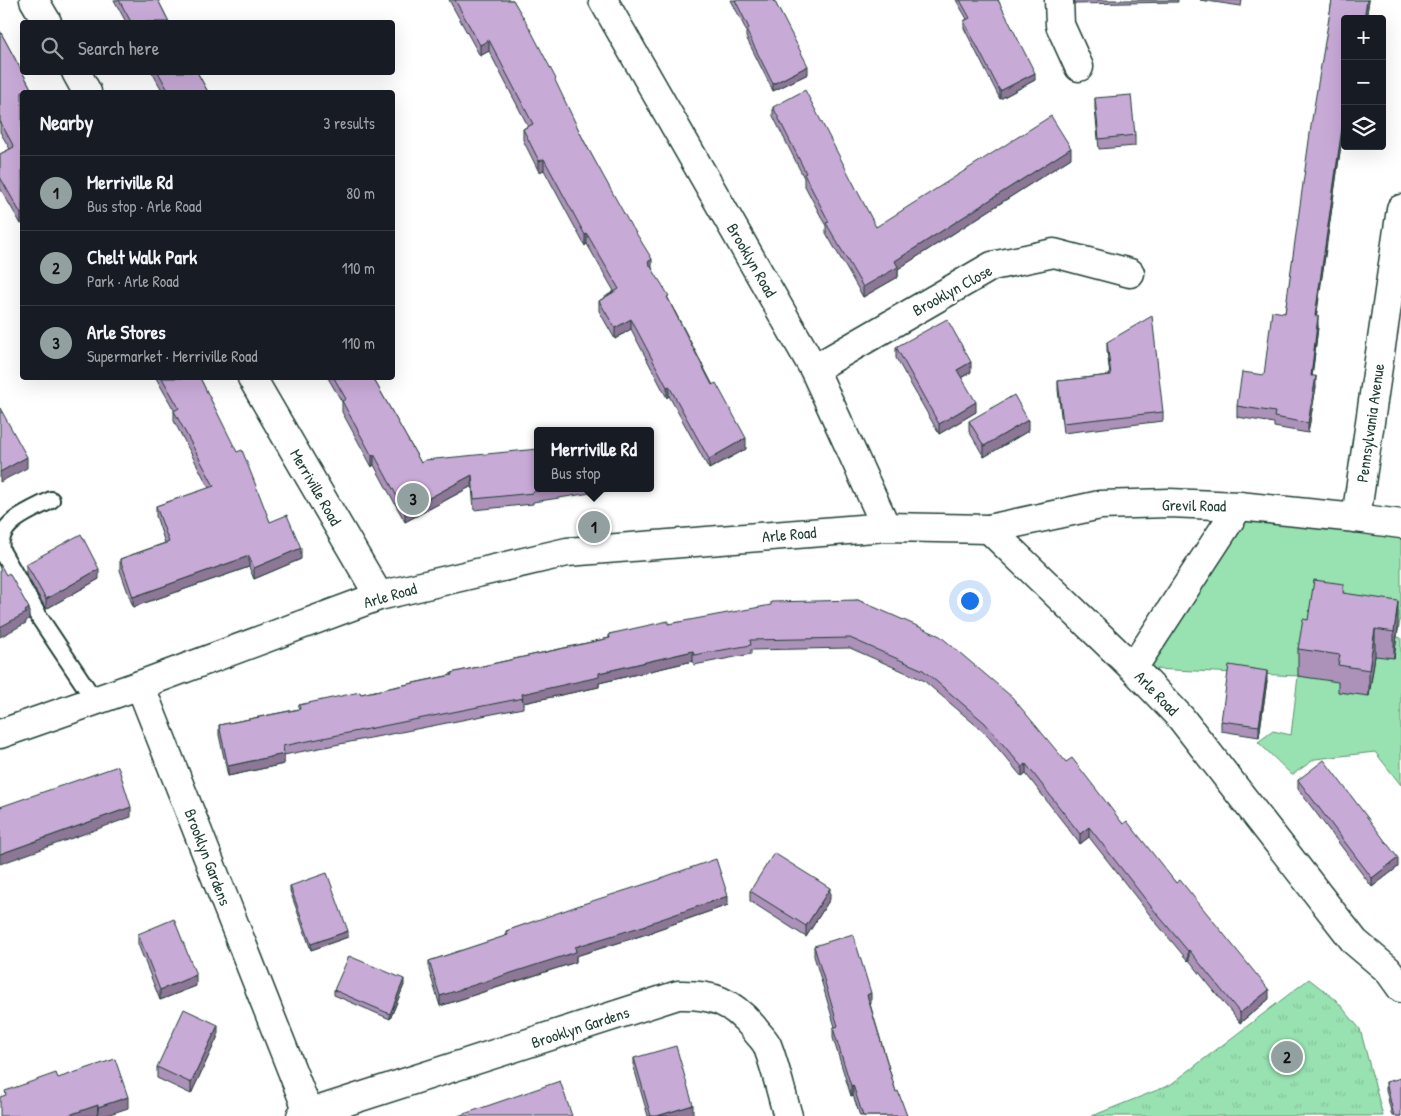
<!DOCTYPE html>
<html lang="en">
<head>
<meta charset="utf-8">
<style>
	:root { --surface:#171b24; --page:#20242c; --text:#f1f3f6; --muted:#9ea1a6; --line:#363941; --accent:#92a19f }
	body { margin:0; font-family:"Patrick Hand",sans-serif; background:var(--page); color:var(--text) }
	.controls { position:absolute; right:15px; top:15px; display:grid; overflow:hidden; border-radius:5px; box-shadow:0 5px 20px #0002 }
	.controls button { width:45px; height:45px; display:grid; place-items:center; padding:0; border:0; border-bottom:1px solid var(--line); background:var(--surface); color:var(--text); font:25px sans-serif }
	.you { position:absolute; left:969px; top:600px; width:18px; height:18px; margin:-12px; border:4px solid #fff; border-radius:50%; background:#1a73e8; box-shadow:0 0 0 8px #1a73e833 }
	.badge { display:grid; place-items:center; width:32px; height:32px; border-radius:50%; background:var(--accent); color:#111; font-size:16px; font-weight:700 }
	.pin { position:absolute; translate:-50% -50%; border:2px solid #fff; box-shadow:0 1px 5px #0006 }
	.popup { position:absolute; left:534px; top:427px; width:120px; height:65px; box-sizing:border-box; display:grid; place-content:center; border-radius:5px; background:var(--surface); filter:drop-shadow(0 1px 4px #0005); font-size:16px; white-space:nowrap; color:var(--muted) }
	.popup b { font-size:19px; color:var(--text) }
	.popup::after { content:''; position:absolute; left:50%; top:100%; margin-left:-10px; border:10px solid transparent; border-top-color:var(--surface) }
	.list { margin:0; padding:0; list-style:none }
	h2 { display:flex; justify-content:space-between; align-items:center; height:65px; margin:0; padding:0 20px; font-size:21px }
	h2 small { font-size:16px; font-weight:400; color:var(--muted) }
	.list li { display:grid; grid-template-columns:32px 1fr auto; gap:15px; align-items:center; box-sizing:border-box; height:75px; padding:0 20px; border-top:1px solid var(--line) }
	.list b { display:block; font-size:19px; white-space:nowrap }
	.list p { margin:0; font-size:16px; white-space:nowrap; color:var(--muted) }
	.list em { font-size:16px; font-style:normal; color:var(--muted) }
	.icon { flex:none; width:28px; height:28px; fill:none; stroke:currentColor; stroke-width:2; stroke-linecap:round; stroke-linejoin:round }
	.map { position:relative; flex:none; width:1401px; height:1116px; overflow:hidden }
	.search { position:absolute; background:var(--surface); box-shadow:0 5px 20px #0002; left:20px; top:20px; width:375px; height:55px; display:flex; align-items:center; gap:12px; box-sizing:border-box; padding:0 18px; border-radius:5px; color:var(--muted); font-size:19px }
	.panel { position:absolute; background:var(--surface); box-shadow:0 5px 20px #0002; left:20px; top:90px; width:375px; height:290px; border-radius:5px }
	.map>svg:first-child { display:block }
</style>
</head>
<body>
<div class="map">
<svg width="1401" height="1116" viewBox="0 0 1401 1116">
	<defs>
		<pattern id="park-tufts" width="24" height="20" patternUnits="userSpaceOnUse" patternTransform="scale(1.25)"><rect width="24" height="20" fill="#98e2b1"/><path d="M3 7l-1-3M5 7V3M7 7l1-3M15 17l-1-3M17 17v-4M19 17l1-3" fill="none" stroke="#83c399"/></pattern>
	</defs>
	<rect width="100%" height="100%" fill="#fff"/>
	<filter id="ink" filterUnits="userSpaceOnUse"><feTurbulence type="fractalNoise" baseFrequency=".02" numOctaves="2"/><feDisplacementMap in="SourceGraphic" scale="10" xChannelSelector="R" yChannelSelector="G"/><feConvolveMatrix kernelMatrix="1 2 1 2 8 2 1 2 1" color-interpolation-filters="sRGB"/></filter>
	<g filter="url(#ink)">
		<!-- green -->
		<path fill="#98e2b1" stroke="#5c9072" d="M1239 506 1401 524V615L1397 637 1401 638V785L1375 752 1315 759 1292 775 1258 742 1273 731 1291 735 1298 676 1133 668Z"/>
		<!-- park -->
		<path fill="url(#park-tufts)" stroke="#5c9072" d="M1309 979 1336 1000 1360 1029 1383 1116H1092L1170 1085Z"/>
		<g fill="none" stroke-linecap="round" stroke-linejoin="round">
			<!-- service casing -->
			<g stroke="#1f3d34" stroke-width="20">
				<path id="service" d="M51 500C35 509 5 519 1 540 0 544 1 549 2 552L39 617 95 701"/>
			</g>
			<!-- minor casing -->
			<g stroke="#1f3d34" stroke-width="31">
				<path id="minor" d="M34 0 47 22
					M1059 0 1060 25 1079 67
					M76 72 87 92
					M814 369 992 266 1054 253 1130 273
					M252 378 379 596
					M1356 518 1401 209
					M989 529 1133 668 1181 718 1355 942 1388 970 1401 988
					M1133 668 1239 506
					M140 685 309 1114
					M301 1116 678 995C712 994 731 1001 753 1027 757 1033 764 1039 767 1045 776 1068 781 1093 788 1116"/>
			</g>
			<!-- tertiary casing -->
			<g stroke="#1f3d34" stroke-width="31">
				<path id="tertiary" d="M603 0 814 369 886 527
					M0 734 140 685 379 596 567 552 886 527 989 529 1100 505 1169 503 1239 506 1356 518 1401 524"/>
			</g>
			<!-- service -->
			<use href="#service" stroke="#fff" stroke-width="16"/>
			<!-- minor -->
			<use href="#minor" stroke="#fff" stroke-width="28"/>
			<!-- tertiary -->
			<use href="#tertiary" stroke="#fff" stroke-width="28"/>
		</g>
		<!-- wall -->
		<path fill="#ac92b9" stroke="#1f3d34" d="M114 0H158L169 22H126Z
			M449 0H513L584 141 669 300 746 449 709 469 669 396 667 398 631 329 615 339 599 311V301L614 291 587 244 585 246 544 170 539 172 523 140V129L528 126 489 51 480 56Z
			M731 0H774L808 74 773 91 746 37V30Z
			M956 0H999H998L1035 80 1000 99 964 28V21L967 19Z
			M1074 0H1178V2L1075 4Z
			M1200 0H1242L1241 6Z
			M1332 0H1369L1366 19H1345V125L1344 124 1316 316 1318 327 1312 376 1316 387 1308 433 1274 427V423L1237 417V406L1264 375 1285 313Z
			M0 31 33 92 21 224 0 188V154L10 149 0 132Z
			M152 72H197L208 92H163Z
			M1095 98 1135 135V146L1099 149 1095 109Z
			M773 107 876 227 1071 158 898 269V277L863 297 826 233V226L804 184V178L773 116Z
			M1107 342 1163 412V421L1063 433 1058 390V381L1110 375 1107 351Z
			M896 347 971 372 961 378 976 412 939 434 896 358Z
			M156 378H200L270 522 301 559 254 579 249 567 133 607 120 570V559L165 543 156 516V506L209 488 174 421V410Z
			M328 378H373L421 463 538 488H617V489L533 502V504L474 510 472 486 405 522 374 465 372 467 342 412V402Z
			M969 421 1028 431 984 457 969 431Z
			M26 564 99 579 46 609 26 574Z
			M1344 593 1398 628 1394 658 1375 656 1369 696 1338 692V682L1298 676V649L1308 620Z
			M858 600 1066 762 1123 824 1176 883 1269 999 1240 1023 1189 960 1188 961 1153 919 1089 837 1080 844 1026 774 1022 777 985 733 923 680 850 648 751 650V654L694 665 693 661 599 683V687L523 703V708L284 755V764L228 776 219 735V725L299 709V705L361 694 451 675V673L609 638V634L668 624Z
			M1267 681 1259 737 1221 731V721Z
			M1298 780 1398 867 1372 887 1298 789Z
			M661 878 728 905 653 931V932L576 956V962L440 1006 429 970V961L506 936V931L661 880Z
			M290 886 348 937 311 950 290 891Z
			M750 891 830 899 806 937 750 901Z
			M138 934 196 986 160 1000 138 944Z
			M814 946 871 1004H870L896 1092 907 1116H860L853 1095 851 1096 833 1038V1028L835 1027 814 956Z
			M404 985 390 1019 334 995V990Z
			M218 1036 191 1094 157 1078V1067Z
			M634 1058 693 1116H648L634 1068Z
			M1386 1082 1401 1116H1392L1386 1090Z"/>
		<!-- shaded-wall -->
		<path fill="#8c7796" stroke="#1f3d34" d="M1367 0H1369L1366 19H1364Z
			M489 40V51L480 56V45Z
			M808 66V74L773 91V84Z
			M1035 73V80L1000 99V91Z
			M1344 114V124L1315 326V316Z
			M1071 148V158L898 269V277L863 297V287L895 261Z
			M544 159V170L539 172V161Z
			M22 213V224H21V214Z
			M587 234V244L585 246V235Z
			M652 259V270L648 262Z
			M1318 316V327L1311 386V376Z
			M631 319V329L615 339V328Z
			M971 362V372L957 380V370Z
			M1316 376V387L1308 433V423Z
			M669 386V396L667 398V387Z
			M976 402V412L939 434V424Z
			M1028 420V431L984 457V446Z
			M746 438V449L709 469V459Z
			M374 454V465L372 467V456Z
			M27 457V468L0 482V472Z
			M472 475V486L405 522V511Z
			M301 548V559L254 579V568Z
			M249 556V567L133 607V597Z
			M99 569V579L46 609V599Z
			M1398 601V628L1394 658V632Z
			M29 608V619L26 621V623L0 637V627Z
			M1375 629V656L1369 696V670Z
			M693 651V661L599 683V687L523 703 522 694 599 673Z
			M1267 671V681L1259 737V726Z
			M284 754V764L228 776V766Z
			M1026 764V774L1022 777V767Z
			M131 807V817L0 864V854Z
			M1089 827V837L1080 844V834Z
			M1398 858V867L1372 887V878Z
			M830 888V899L806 937V926Z
			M728 896V905L653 931V932L576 956V962L440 1006V996L575 947Z
			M348 931V937L311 950V944Z
			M1189 950V960L1188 961V951Z
			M196 975V986L160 1000V990Z
			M404 979V985L390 1019V1014Z
			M1269 990V999L1240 1023V1013Z
			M871 993V1004L867 1005V995Z
			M218 1025V1036L191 1094V1083Z
			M853 1085V1095L851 1096V1086Z
			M128 1097V1108L104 1116H98V1107Z
			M98 1105V1116H66Z
			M693 1105V1116H657Z"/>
		<!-- building -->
		<path fill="#c8aad7" stroke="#1f3d34" d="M119 0H158L169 22H131Z
			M455 0H513L529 27 556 79 555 80 584 141 632 228H633L652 259 648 262 669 296 667 297 712 385 716 383 746 438 709 459 669 386 667 387 631 319 615 328 599 301 619 289 587 234 585 235 544 159 539 161 523 129 533 124 489 40 480 45Z
			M735 0H774L808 66 773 84 746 30 749 28Z
			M960 0H998L1035 73 1000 91 964 21 970 18Z
			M1332 0H1367L1364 19H1345V114H1344L1315 316H1318L1311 376H1316L1308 423 1274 417 1275 412 1237 406 1242 372 1264 375 1272 311 1285 313 1312 119Z
			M0 31 33 92H22V213L21 214 0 177V154L14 147 0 121Z
			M158 72H197L208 92H169Z
			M805 90 876 227 1051 116 1071 148 895 261 898 267 863 287 826 223 829 222 804 174 806 173 773 107Z
			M1131 95 1135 135 1099 139 1095 98Z
			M1152 316 1163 412 1063 423 1058 381 1111 375 1107 342Z
			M947 319 971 362 957 370 976 402 939 424 896 347Z
			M162 378H200L237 452 242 450 270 522 287 515 301 548 254 568 249 556 133 597 120 559 169 542 156 506 214 486 174 411 179 408Z
			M334 378H373L421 463 425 460 538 449V488H554L533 492V493L474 499 472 475 405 511 374 454 372 456 342 401 346 399Z
			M1014 395 1028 420 984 446 969 421Z
			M0 408 27 457 0 472Z
			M81 534 99 569 46 599 26 564Z
			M0 564 6 575 9 573 29 608 25 611 26 613 0 627Z
			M1314 580 1344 584 1343 593 1398 601 1394 632 1375 629 1369 670 1338 665 1340 655 1298 649 1303 619 1308 620Z
			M858 600 940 636 1012 697 1066 762 1072 758 1123 824 1127 821 1176 883 1180 880 1269 990 1240 1013 1189 950 1188 951 1153 909 1089 827 1080 834 1026 764 1022 767 985 723 923 670 850 638 750 640 751 645 694 655 693 651 599 673V677L522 694 523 698 283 746 284 754 228 766 219 725 300 709 299 705 360 692 361 694 452 675 451 673 610 638 609 634 668 621V624L771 605V602Z
			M1229 665 1267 671 1259 726 1221 721Z
			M1324 760 1398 858 1372 878 1298 780Z
			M118 766 131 807 0 854V807Z
			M774 853 830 888 806 926 750 891Z
			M716 859 728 896 653 922V923L575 947 576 952 440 996 429 961 508 935 506 931 583 904 661 879V878Z
			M327 873 348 931 311 944 290 886Z
			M174 919 196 975 160 990 138 934Z
			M853 934 871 993 867 995 896 1092 898 1091 907 1116H863L853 1085 851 1086 833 1028 838 1026 814 946Z
			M349 956 404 979 390 1014 334 990Z
			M184 1009 218 1025 191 1083 157 1067Z
			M676 1046 693 1105 657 1116H651L634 1058Z
			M115 1059 128 1097 98 1107V1105L66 1116H0V1097L6 1095 5 1091 56 1073 58 1078Z
			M1401 1078V1116H1394L1386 1082Z
			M560 1081 572 1116H458Z"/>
	</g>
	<g text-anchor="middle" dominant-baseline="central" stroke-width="5" stroke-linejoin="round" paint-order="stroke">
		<!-- street labels -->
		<g font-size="16" fill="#1f3d34" stroke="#fff">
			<text transform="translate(752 260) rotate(60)">Brooklyn Road</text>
			<text transform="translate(952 290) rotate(-29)">Brooklyn Close</text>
			<text transform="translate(1370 423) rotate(-82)">Pennsylvania Avenue</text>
			<text transform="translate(316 487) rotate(60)">Merriville Road</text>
			<text transform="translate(1194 505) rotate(1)">Grevil Road</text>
			<text transform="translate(789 534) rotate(-5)">Arle Road</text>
			<text transform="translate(390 595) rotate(-16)">Arle Road</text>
			<text transform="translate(1157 693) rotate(46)">Arle Road</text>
			<text transform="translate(208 857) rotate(69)">Brooklyn Gardens</text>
			<text transform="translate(580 1027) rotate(-18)">Brooklyn Gardens</text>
		</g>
	</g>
</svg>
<div class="controls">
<button>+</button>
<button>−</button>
<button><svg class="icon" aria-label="layers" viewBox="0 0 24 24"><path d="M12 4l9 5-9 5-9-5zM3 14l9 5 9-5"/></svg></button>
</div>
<div class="you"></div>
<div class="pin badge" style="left:594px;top:527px">1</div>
<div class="popup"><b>Merriville Rd</b>Bus stop</div>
<div class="pin badge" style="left:1287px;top:1057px">2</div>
<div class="pin badge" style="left:413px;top:499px">3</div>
<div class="search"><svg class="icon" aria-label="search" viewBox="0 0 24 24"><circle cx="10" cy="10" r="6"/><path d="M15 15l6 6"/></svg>Search here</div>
<section class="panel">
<h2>Nearby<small>3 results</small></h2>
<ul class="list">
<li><span class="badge">1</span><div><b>Merriville Rd</b><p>Bus stop · Arle Road</p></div><em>80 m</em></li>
<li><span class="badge">2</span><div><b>Chelt Walk Park</b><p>Park · Arle Road</p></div><em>110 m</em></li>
<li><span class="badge">3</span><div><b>Arle Stores</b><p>Supermarket · Merriville Road</p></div><em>110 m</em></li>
</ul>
</section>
</div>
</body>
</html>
